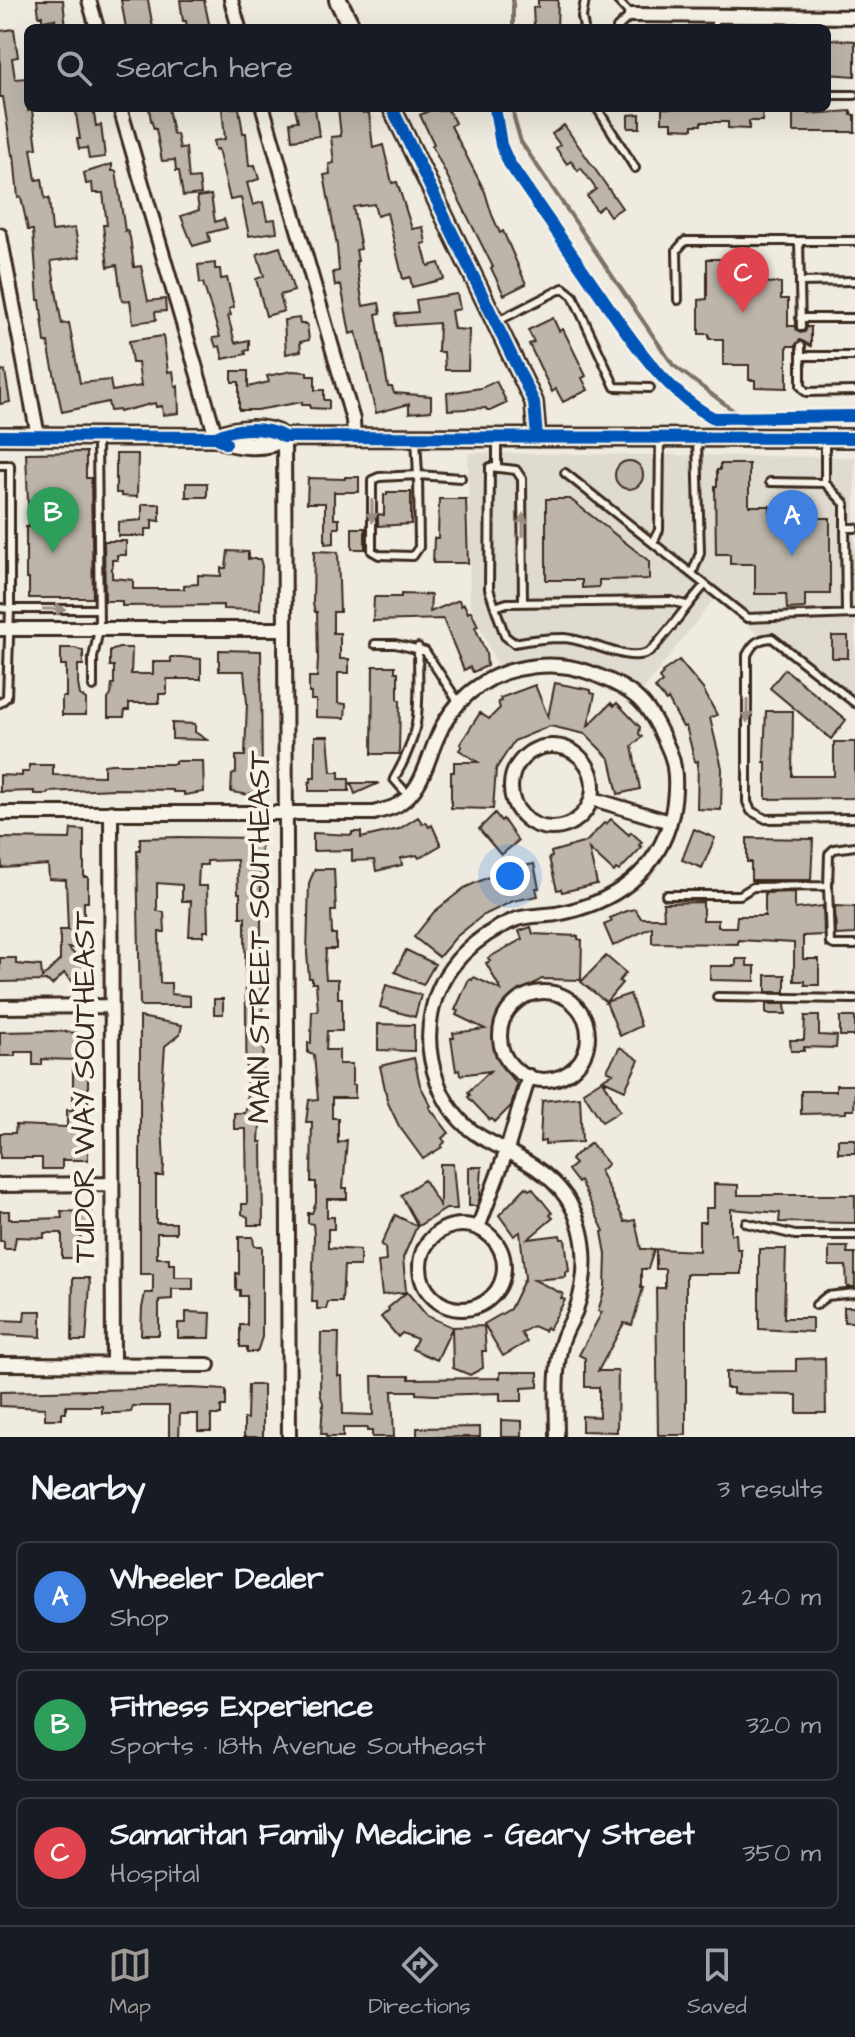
<!DOCTYPE html>
<html lang="en">
<head>
<meta charset="utf-8">
<style>
	:root { --surface:#171b24; --page:#20242c; --text:#f1f3f6; --muted:#9ea1a6; --line:#363941; --accent:#9f9995 }
	body { margin:0; font-family:"Architects Daughter",sans-serif; background:var(--page); color:var(--text) }
	.you { position:absolute; left:510px; top:876px; width:28px; height:28px; margin:-20px; border:6px solid #fff; border-radius:50%; background:#1a73e8; box-shadow:0 0 0 12px #1a73e833 }
	.badge { display:grid; place-items:center; width:52px; height:52px; border-radius:50%; background:var(--accent); color:#fff; font-size:26px; font-weight:700 }
	.pin { position:absolute; translate:-50% -66px; filter:drop-shadow(0 2px 4px #0008) }
	.pin::after { content:''; position:absolute; top:42px; width:28px; height:24px; background:inherit; clip-path:polygon(0 0,100% 0,50% 100%) }
	.list { margin:0; padding:0; list-style:none }
	h2 { display:flex; justify-content:space-between; align-items:center; height:104px; margin:0; padding:0 32px; font-size:34px }
	h2 small { font-size:26px; font-weight:400; color:var(--muted) }
	.list li { display:grid; grid-template-columns:52px 1fr auto; gap:24px; align-items:center; box-sizing:border-box; height:112px; margin:0 16px 16px; padding:0 16px; border:2px solid var(--line); border-radius:12px }
	.list b { display:block; font-size:30px; white-space:nowrap }
	.list p { margin:0; font-size:26px; white-space:nowrap; color:var(--muted) }
	.list em { font-size:26px; font-style:normal; color:var(--muted) }
	.icon { flex:none; width:44px; height:44px; fill:none; stroke:currentColor; stroke-width:2; stroke-linecap:round; stroke-linejoin:round }
	.map { position:relative; flex:none; width:855px; height:1437px; overflow:hidden }
	.search { position:absolute; background:var(--surface); box-shadow:0 8px 32px #0002; left:24px; right:24px; top:24px; height:88px; display:flex; align-items:center; gap:20px; box-sizing:border-box; padding:0 28px; border-radius:12px; color:var(--muted); font-size:30px }
	.sheet { height:488px; background:var(--surface) }
	nav { display:flex; justify-content:space-around; align-items:center; box-sizing:border-box; height:112px; border-top:2px solid var(--line); background:var(--surface); font-size:22px; color:var(--muted) }
	nav a { display:grid; justify-items:center; gap:4px }
	nav .on { color:var(--accent) }
	.map>svg:first-child { display:block }
</style>
</head>
<body>
<div class="map">
<svg width="855" height="1437" viewBox="0 0 855 1437">
	<rect width="100%" height="100%" fill="#efebe0"/>
	<filter id="ink" filterUnits="userSpaceOnUse"><feTurbulence type="fractalNoise" baseFrequency=".0125" numOctaves="2"/><feDisplacementMap in="SourceGraphic" scale="16" xChannelSelector="R" yChannelSelector="G"/><feConvolveMatrix kernelMatrix="1 2 1 2 8 2 1 2 1" color-interpolation-filters="sRGB"/></filter>
	<g filter="url(#ink)">
		<!-- built -->
		<path fill="#e0dbd0" d="M468 453 855 457V710L714 599 642 691 609 673 574 662 536 661 498 667 470 604Z"/>
		<g fill="none" stroke-linecap="round" stroke-linejoin="round">
			<!-- stream -->
			<path stroke="#7e7266" stroke-width="4" d="M513 0V28
				M513 108 514 118 521 142 673 365 734 411"/>
		</g>
		<!-- building -->
		<path fill="#bdb5aa" stroke="#3b2a1e" stroke-width="2" d="M37 0H63L66 28H56L55 19 42 21V16H39Z
			M121 0H148L153 28H126Z
			M180 0H204L210 28H187L186 21H183Z
			M538 0H558L557 28 534 26 533 7H538Z
			M14 29 18 57 12 58 15 79 27 78 28 111 32 110 37 148 31 149 36 180 42 179 45 199 49 198 52 231 75 228 80 257 51 261 60 314 62 324 69 323 80 383 110 380 112 391 141 386 138 363H132L129 341 163 336 168 372 173 371 175 386H178L179 413 163 415 162 406 156 407 155 403 119 412V410L110 411 108 402 62 412 49 349 48 342H45L40 300H38L33 230H28L21 197 18 198 14 155H12L3 97H0V31Z
			M828 39 855 41V76L827 74Z
			M75 108H93L96 126 101 125 105 157 89 159 87 148 79 149 77 139H80Z
			M149 108H168L173 134H177L180 149 186 148 189 179 199 178 201 194 183 196 179 171H176L175 160 162 161 156 129H154L151 120Z
			M222 108H239L243 133H246L249 166 255 165 259 179 247 183 253 205 263 202 267 220 275 219 277 232 249 236 241 198 230 200 218 149 215 150 213 141 225 139Z
			M295 108H315L319 136 292 140 290 122 298 121Z
			M338 108H362L363 113H369L373 148 383 145 392 183 397 182 412 229 423 227 426 243 422 244 428 266 439 263 444 279 412 287 410 277 403 279 387 213 377 216 374 204 353 207 361 249 356 250 358 261H356L363 306 379 303 381 313 376 314 388 387H392L394 393 431 396V411L409 413V404L376 413 356 332 350 334 341 285 335 286 333 272 339 271 337 246 324 175 330 174 329 164 334 163 331 137 341 136Z
			M435 108H439L440 111 446 109 450 113 455 123 451 126 485 192 492 215 500 233 503 231 526 284 504 295 491 268 493 267 432 146 434 144 420 115Z
			M662 108 751 110V108H763L762 121H749V129L728 128V122H701V125H693V129L672 128V122H662Z
			M793 108H808V114L851 111V115H855V132H793Z
			M640 114V128H628V115Z
			M564 125 622 208 610 216 603 206 597 211 587 196 596 189 581 168 578 171 571 161 567 164 556 148 560 145 552 134Z
			M112 164V171H116L125 231 127 230 130 237 134 267 141 266 148 301 165 299 166 311 155 312 156 320 133 323 130 300 122 301 117 265 108 267 103 225H107L103 193H93L92 183 86 184 84 173Z
			M211 195 215 222 224 219 227 228 208 233 210 241 193 246 181 216 199 210 197 197Z
			M280 247 294 291 280 295 284 311 266 316 256 279 264 276 257 254Z
			M707 259H743V282L781 283V299H788V326H795L800 333 805 332 807 327H811V346L800 340 795 346H787V388L755 387V380H749V365H723V339H709V334H699V300L707 299Z
			M215 263V269H220L221 279 227 278 234 307 229 309 231 315 228 316 235 343 249 340V350L245 351 246 354 223 359 220 346 216 347 213 338 220 337 203 283H200L198 265Z
			M457 294 460 309 451 311 454 329 469 330 468 370H445L444 352H438L439 323 396 326 395 314 418 312 416 300Z
			M299 318 300 324H307L309 340 300 342 301 351 286 354 284 320Z
			M553 318 559 331 563 329 586 376 582 378 588 390 563 402 556 389 552 392 529 344 534 342 528 330Z
			M0 371H5L10 402 0 404Z
			M232 371H248V387L269 382 267 376 292 371 307 372V376H315V390H324V400H329V409L310 408V405H302V402L257 410H239V382H232Z
			M496 381 507 403 492 410H487L486 408 448 410 447 393 481 388Z
			M86 452V478H91L93 598H29V579H26V527H29L26 453Z
			M116 454H138L137 497 121 496V493H116Z
			M615 475a14 14 0 1 1 28 0a14 14 0 1 1-28 0Z
			M720 464H749V506H770V518H830V594H805V608L787 609 786 594H755V564H730V554H716L715 486H717V470H720Z
			M345 477H359V492H334V519H339V528H334V543L325 544V503H307L308 478 345 479Z
			M186 483H207V497H186Z
			M387 492H411V524L378 526V514L384 515V495H387Z
			M439 499H466L468 563H433L434 538H438Z
			M546 499H570L649 561V579L599 580V587L582 588V580H546Z
			M142 504H160V521L152 520V529H145V536H118V522L142 520Z
			M352 528H365V549H352Z
			M104 541H126V555H117V560H112V578L133 580V589H184V585L198 584V575L221 576V568H226L228 551 248 552V559H260L262 566 260 610 223 609V605L122 606V601H105Z
			M314 551 338 552 340 612H333V633H340V659H349V673H338V703L346 704 345 718 316 717V700H311V693H309V677H317L318 659 317 612H315L313 604Z
			M401 594 431 595 430 612 459 600 461 606 464 604 468 613 471 611 478 626 475 627 486 653 487 666 473 672 470 667 464 670 443 619 373 621 374 597H401Z
			M832 636H848V658H832Z
			M61 648H75L83 651V665H78V684L80 695 86 699V715H62V697H66V665H61Z
			M119 648H132L131 674H153V662H171V657H181L201 659V679H167V694H159V703H129V710H125L124 717H108V699L111 695 112 684H114V666H110V651Z
			M219 650 261 651 262 793H250V795L231 792 232 775 236 773V756H245L247 703 244 671H219Z
			M679 660 703 689 717 715 710 718 722 768 721 810 697 809 698 761 695 762 686 726 683 727 668 699 666 701 655 688 662 682 659 678 663 674 662 672Z
			M373 666H395V672H398V700H400L399 754H372Z
			M785 669 846 720 831 739 770 688Z
			M555 683 591 690V693L595 694 588 726 611 703 614 706 617 703 640 727 639 734 642 737 632 746 640 789 618 794 610 759 585 734 550 726 514 741 496 769 493 809 451 808V772H454V762H478L459 750 462 746 460 744 480 713 489 719 500 708 498 702 501 701 500 698 535 685 548 717Z
			M766 711H793L792 776H834V742H855V798L766 799V762H764V757Z
			M172 723 195 724V732L207 740 172 739Z
			M315 736H328L331 772H339V779H349V791H309V782H311V778H315Z
			M175 761H203L204 792 184 795V792H173V790L115 789 48 792V794H34V791L0 792V775L22 776V772H29V765H53V775L104 776V765L111 764H175Z
			M351 783H379L355 794Z
			M495 813 501 821 503 819 518 841 501 855 479 829Z
			M418 817 423 824 426 822 429 827 432 825 441 845 419 858 417 855 401 858 402 865 376 871 374 860 352 861V850L313 851V833L352 835V832H361V838L399 829Z
			M611 819 629 835 631 832 642 842 639 845 642 847 619 871 616 869 614 872 589 849 597 884 562 892 561 889 557 890 549 858 552 857 551 852 586 842 604 823 606 824Z
			M71 829 84 830V877H88V902H84V936H88V948H68L88 967 74 983 64 973 52 985 48 981 0 982V958H16V964L41 966 42 978 60 960V930H68L66 880 49 879 48 865 2 868 0 838 70 839Z
			M694 829 715 838 702 868 682 860Z
			M180 837 261 838V968L264 1047 259 1142H262L263 1225H248V1217L242 1214V1204H247L246 1129H234V1113H245L247 1106 245 929V917H240V893H238L237 860 207 861V865H199L198 886H207L208 931H204V936H189L191 901H182V885L157 883V911L164 912 165 932H159L160 983H171V994L190 996V1006H140L137 850H140V838Z
			M747 838 813 839 811 880H751V862H747Z
			M534 864 539 888H536L538 896 513 901 482 916 456 937 439 957 414 937 434 912 464 888 504 870Z
			M315 869H334L336 911H331L332 934H336V949H326L325 968 326 979H338V998H342V1031H327L326 1050H339V1064H352V1085H355V1098H332V1118H338V1143L347 1140 343 1188H347V1199H327V1217H334V1229H328V1248L360 1250V1266H344L342 1302H328L326 1309H317V1302H312L314 1235 313 1224 308 1223V1213H312L316 1203V1182H311L312 1122H306L309 1100 318 1099 314 1055 308 1053V1043H311V1039L312 1011H318L316 983H312V978H309L307 953 309 883Z
			M795 892V909L823 906 824 935 803 936V959H819V985H805V981H794V943L738 940V944L652 943V927L613 946 604 925 612 921 610 918 627 911 635 909 641 918H664L663 903 703 902V920H718V927H736L737 916H765V893Z
			M835 906 855 907V934L836 935Z
			M531 927 533 934 578 936V939L582 940 581 980 542 979 510 997 495 1029 501 1066 517 1084 511 1106 495 1122 492 1119 490 1120 468 1097 470 1095 468 1092 490 1071 460 1075 459 1070 456 1071 451 1038H454L453 1033 485 1029 456 1015 458 1011 455 1010 469 979 472 980 474 977 501 990 486 963 490 961 488 958 522 939 519 931Z
			M406 950 435 964 423 985 395 972Z
			M606 956 626 973 619 981 622 983 606 1002 630 994 641 1026 620 1036 606 1002 581 982Z
			M736 959H747V966H755V981L710 980V966H736Z
			M766 975H785V992H766Z
			M386 985 421 995 415 1017 380 1007Z
			M214 999H223V1014H214Z
			M766 1004H785L786 1014H766Z
			M805 1016H819V1035L837 1036 836 1048 804 1047V1051H791L790 1040H804Z
			M140 1017 182 1025 180 1034 165 1046 161 1101 164 1165 163 1176H156V1223H176V1233H157V1258H169V1264H175V1277H193V1289H172V1299L159 1300V1335H141L142 1308 145 1293H153V1274H140Z
			M840 1017H855V1036H840Z
			M378 1024 414 1025V1051L378 1050Z
			M55 1031 77 1033V1060L42 1059V1065H33V1052H15V1056H0V1032Z
			M620 1047 639 1060 625 1090 603 1080 620 1111 602 1122 583 1092 613 1073 607 1070Z
			M414 1058 420 1085 431 1106 429 1107 449 1133 442 1138 445 1142 441 1146 442 1147 423 1159 399 1126 388 1103 380 1066Z
			M73 1063H88V1160H62V1169H42V1158H0V1133H15L16 1125 67 1127V1110H73Z
			M836 1085H855L854 1110H846V1113L801 1114V1091H836Z
			M580 1097 582 1142 545 1144V1141L540 1142 542 1101Z
			M838 1139H855V1153H838Z
			M591 1143 608 1164 600 1171 625 1222 635 1220 641 1249H654L648 1269H641V1288H643L632 1325 624 1323 598 1371H618L617 1432 582 1431V1416L599 1417V1387H585V1358L579 1355 602 1312 598 1311 605 1288 606 1254 602 1232 604 1231 580 1181 578 1183 568 1170 575 1164 571 1160 574 1156Z
			M440 1164H453L457 1209H446L418 1226 401 1195 424 1180 440 1206Z
			M469 1167H482L480 1196 477 1206H469Z
			M714 1184 738 1185V1195H855V1223L779 1222 780 1213 731 1209V1234H736L737 1249H741V1274H686V1435H658L656 1288H665V1269H656V1249L699 1251V1222H706V1208H714Z
			M526 1187 529 1190 532 1188 552 1213 550 1215 553 1218 528 1239 560 1235 561 1239H565L569 1271 566 1272V1277L534 1280 563 1294 561 1298 565 1300 549 1329 546 1327 544 1331 533 1326 521 1333 527 1342 503 1356 484 1324 510 1309 525 1278 520 1232 514 1236 499 1215Z
			M0 1211H9V1219H33L62 1218 61 1211 92 1212V1227H82L78 1258H62V1233H44V1238L16 1237 14 1249H4V1241H0Z
			M395 1215 417 1226 403 1258 406 1292 382 1295 378 1262 386 1261 385 1247 381 1245Z
			M239 1237H253L254 1246H262V1337L257 1352H247V1347H240V1325H247V1296H240V1290H236V1273L239 1274Z
			M829 1247H848L847 1253H855V1287H847L846 1266H829Z
			M759 1249H786L784 1318H812V1332L759 1329Z
			M73 1278H89L90 1284 86 1341H72Z
			M407 1292 427 1316 452 1327 484 1326 486 1351H482L483 1368 470 1375 453 1368 452 1328 437 1360 412 1349 417 1339 402 1333 398 1337 381 1317 389 1310 388 1308Z
			M844 1307H855V1322H844Z
			M25 1311H41V1337L0 1335V1320L24 1321Z
			M186 1312 211 1313 210 1338H178V1323H186Z
			M321 1333H339L338 1376H342L343 1414 373 1415 372 1376H409V1379L500 1378V1372H538V1387L522 1388V1401H500V1393L435 1395 416 1394V1391H392L394 1437H372V1431H367V1428H343V1437H326V1434H321L323 1403 320 1393Z
			M825 1358 826 1413H797V1395L733 1394V1388H726V1372L796 1371V1359Z
			M248 1385H263V1437H244V1419H247Z
			M191 1388 226 1390V1406H221V1415H211V1431H198V1414H180L179 1437H169V1406H133L131 1412 116 1413H102V1406H66V1413H62V1419H45V1408L0 1406V1392Z
			M501 1420 522 1421V1437H501Z
			M480 1427V1437H417V1428Z"/>
		<g fill="none" stroke-linecap="round" stroke-linejoin="round">
			<!-- lane casing -->
			<g stroke="#3b2a1e" stroke-width="12">
				<path id="lane" d="M584 28 582 17 585 0
					M617 28 631 15 617 0
					M715 28V16
					M827 95H855
					M597 108 635 168
					M799 241 801 327
					M800 282 855 281
					M678 300 677 250 685 241H855
					M800 318H855
					M498 321 563 288 573 296 615 387 650 388
					M801 346V386L806 392 855 391
					M801 356H855
					M416 438 418 475 379 477 372 480V551L379 555 413 556 419 547 418 475 461 478
					M825 438V483L845 504V528H855
					M0 465H10V609L0 608
					M497 466V438
					M565 473 747 618 855 614
					M770 482 825 483
					M845 528 846 614
					M653 543 659 530 660 438
					M692 574 700 553 697 440
					M686 605 671 601 507 603 495 607 505 636 514 643C530 640 547 638 564 638 589 639 627 664 649 652 659 645 692 598 705 585
					M495 607 489 589 490 467 516 470 522 479 523 603
					M375 644H395L425 651 459 703
					M93 687V658L99 629 97 440
					M0 703 7 697 10 609H99
					M855 703 772 638C758 639 753 643 747 655V802L751 811 766 819 855 818
					M408 795 394 779C424 728 418 703 418 647
					M828 886 830 943 834 945H855
					M666 895H740L753 887 828 886 829 854 834 849 855 846
					M717 997 855 999
					M746 1223 795 1235H855
					M816 1305 827 1296 855 1293"/>
			</g>
			<!-- street casing -->
			<g stroke="#3b2a1e" stroke-width="18">
				<path id="street" d="M89 0 97 28
					M231 0 239 28
					M631 15 855 17
					M120 108 216 437
					M263 108 353 420 354 438
					M0 235 38 436
					M284 437 289 1437
					M0 629H283
					M511 787a41 41 0 1 1 82 0a41 41 0 1 1-82 0Z
					M593 799 670 822
					M111 812 113 1363
					M0 813H374C382 810 392 809 399 804 423 788 426 763 437 738 451 703 481 677 518 669 541 664 566 664 588 672 637 690 648 702 669 750 678 770 676 793 672 814 659 873 612 904 556 914 543 916 529 915 517 919 476 935 441 967 432 1011 422 1056 440 1113 481 1137 511 1154 545 1167 566 1197 588 1230 589 1273 576 1310 572 1322 563 1333 561 1346 554 1375 557 1407 557 1437
					M500 1036a44 44 0 1 1 88 0a44 44 0 1 1-88 0Z
					M0 1007 110 1006
					M0 1185 111 1184
					M420 1267a42 42 0 1 1 84 0a42 42 0 1 1-84 0Z
					M478 1228 507 1150 529 1076
					M0 1364 208 1365"/>
			</g>
			<!-- secondary casing -->
			<g stroke="#3b2a1e" stroke-width="22">
				<path id="secondary" d="M338 0 352 28
					M392 108 534 402 537 438
					M0 436 216 437C234 446 267 450 284 437
					M216 437C234 427 265 426 284 437L855 438"/>
			</g>
			<!-- lane -->
			<use href="#lane" stroke="#f7f3e8" stroke-width="6"/>
			<!-- street -->
			<use href="#street" stroke="#f7f3e8" stroke-width="12"/>
			<!-- secondary -->
			<use href="#secondary" stroke="#f7f3e8" stroke-width="16"/>
			<!-- cycleway casing -->
			<g stroke="#f7f3e8" stroke-width="17">
				<path id="cycleway" d="M392 108 534 402 537 438
					M495 108 501 145 509 163C536 202 563 241 590 280 623 327 662 392 714 418L855 416
					M0 436 216 437 226 443
					M216 437C234 427 265 426 284 437L855 438"/>
			</g>
			<!-- cycleway -->
			<use href="#cycleway" stroke="#0057b8" stroke-width="12"/>
		</g>
		<!-- one-way arrows -->
		<defs><path id="oneway-solid" d="M-6-.8H1V-3.2L6.5 0L1 3.2V.8H-6Z" transform="scale(2)"/></defs>
		<g fill="#998e83">
			<use href="#oneway-solid" transform="translate(372 511) rotate(90)"/>
			<use href="#oneway-solid" transform="translate(523 525) rotate(-90)"/>
			<use href="#oneway-solid" transform="translate(54 609)"/>
			<use href="#oneway-solid" transform="translate(747 711) rotate(90)"/>
		</g>
	</g>
	<g text-anchor="middle" dominant-baseline="central" stroke-width="8" stroke-linejoin="round" paint-order="stroke">
		<!-- street labels -->
		<g font-size="30" fill="#3b2a1e" stroke="#f7f3e8">
			<text transform="translate(260 937) rotate(-90)">MAIN STREET SOUTHEAST</text>
			<text transform="translate(85 1087) rotate(-90)">TUDOR WAY SOUTHEAST</text>
		</g>
	</g>
</svg>
<div class="you"></div>
<div class="pin badge" style="left:792px;top:556px;background:#3f7fe0">A</div>
<div class="pin badge" style="left:53px;top:553px;background:#2e9e5b">B</div>
<div class="pin badge" style="left:743px;top:313px;background:#e0444e">C</div>
<div class="search"><svg class="icon" aria-label="search" viewBox="0 0 24 24"><circle cx="10" cy="10" r="6"/><path d="M15 15l6 6"/></svg>Search here</div>
</div>
<section class="sheet">
<h2>Nearby<small>3 results</small></h2>
<ul class="list">
<li><span class="badge" style="background:#3f7fe0">A</span><div><b>Wheeler Dealer</b><p>Shop</p></div><em>240 m</em></li>
<li><span class="badge" style="background:#2e9e5b">B</span><div><b>Fitness Experience</b><p>Sports · 18th Avenue Southeast</p></div><em>320 m</em></li>
<li><span class="badge" style="background:#e0444e">C</span><div><b>Samaritan Family Medicine - Geary Street</b><p>Hospital</p></div><em>350 m</em></li>
</ul>
</section>
<nav>
<a class="on"><svg class="icon" aria-label="map" viewBox="0 0 24 24"><path d="M3 6l6-2 6 2 6-2v14l-6 2-6-2-6 2zM9 4v14M15 6v14"/></svg>Map</a>
<a><svg class="icon" aria-label="directions" viewBox="0 0 24 24"><path d="M12 3l9 9-9 9-9-9zM9 14v-3h6M13 9l2 2-2 2"/></svg>Directions</a>
<a><svg class="icon" aria-label="saved" viewBox="0 0 24 24"><path d="M7 4h10v16l-5-4-5 4z"/></svg>Saved</a>
</nav>
</body>
</html>
